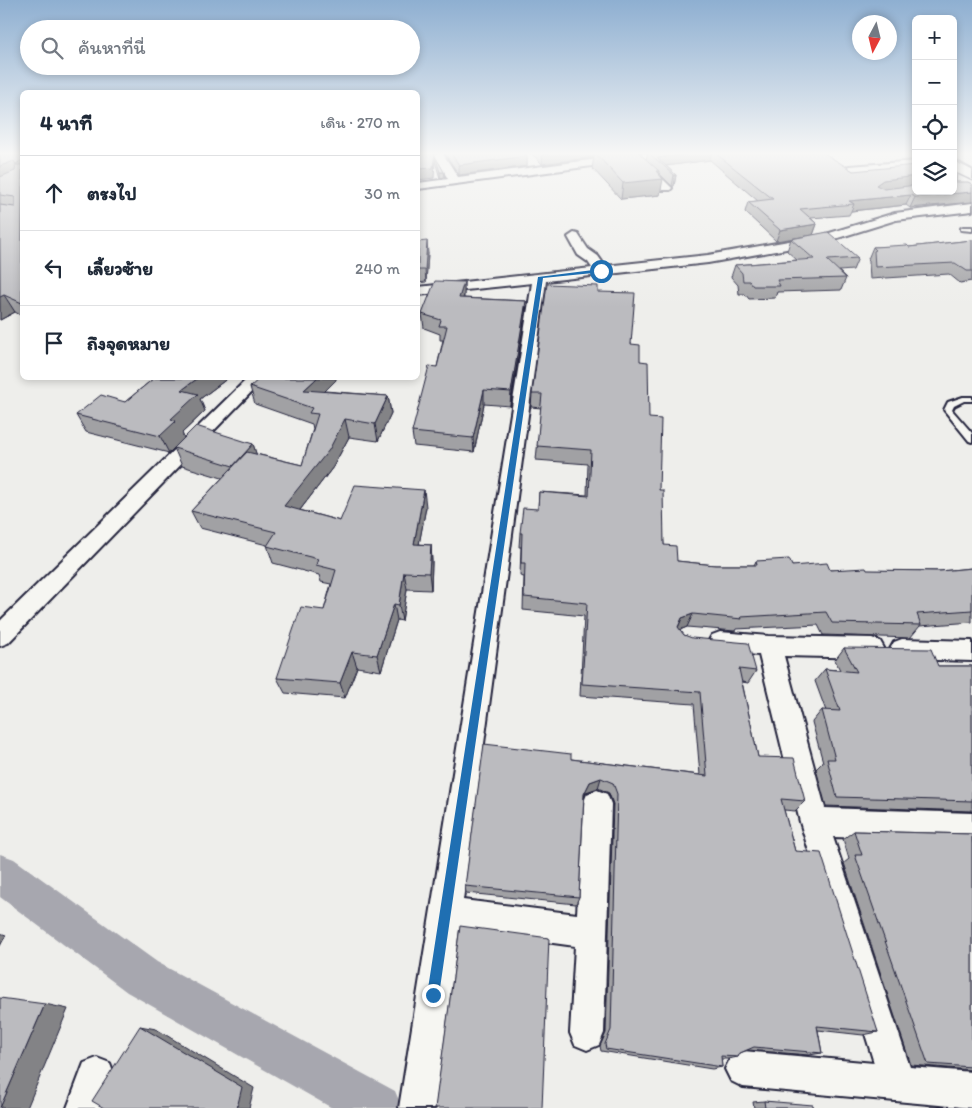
<!DOCTYPE html>
<html lang="th">
<head>
<meta charset="utf-8">
<style>
	:root { --surface:#fff; --page:#f2f2f3; --text:#1f2937; --muted:#747a83; --line:#e0e1e3 }
	body { margin:0; font-family:Itim,"Playpen Sans Thai",sans-serif; background:var(--page); color:var(--text) }
	.controls { position:absolute; right:15px; top:15px; display:grid; overflow:hidden; border-radius:8px; box-shadow:0 2px 8px #0003 }
	.controls button { width:45px; height:45px; display:grid; place-items:center; padding:0; border:0; border-bottom:1px solid var(--line); background:var(--surface); color:var(--text); font:25px sans-serif }
	.compass { position:absolute; left:852px; top:15px; width:45px; height:45px; border-radius:50%; background:var(--surface); box-shadow:0 2px 8px #0003; rotate:187deg }
	.stop { position:absolute; width:15px; height:15px; margin:-11px; border:4px solid #1f6fb2; border-radius:50%; background:#fff }
	.stop.end { background:#1f6fb2; border-color:#fff; box-shadow:0 1px 5px #0008 }
	.list { margin:0; padding:0; list-style:none }
	h2 { display:flex; justify-content:space-between; align-items:center; height:65px; margin:0; padding:0 20px; font-size:21px }
	h2 small { font-size:16px; font-weight:400; color:var(--muted) }
	.list li { display:grid; grid-template-columns:32px 1fr auto; gap:15px; align-items:center; box-sizing:border-box; height:75px; padding:0 20px; border-top:1px solid var(--line) }
	.list b { display:block; font-size:19px; white-space:nowrap }
	.list em { font-size:16px; font-style:normal; color:var(--muted) }
	.icon { flex:none; width:28px; height:28px; fill:none; stroke:currentColor; stroke-width:2; stroke-linecap:round; stroke-linejoin:round }
	.map { position:relative; flex:none; width:972px; height:1108px; overflow:hidden }
	.search { position:absolute; background:var(--surface); box-shadow:0 2px 8px #0003; left:20px; top:20px; width:400px; height:55px; display:flex; align-items:center; gap:12px; box-sizing:border-box; padding:0 18px; border-radius:28px; color:var(--muted); font-size:19px }
	.panel { position:absolute; background:var(--surface); box-shadow:0 2px 8px #0003; left:20px; top:90px; width:400px; height:290px; border-radius:8px }
	.map>svg:first-child { display:block }
</style>
</head>
<body>
<div class="map">
<svg width="972" height="1108" viewBox="0 0 972 1108">
	<rect width="100%" height="100%" fill="#eeeeeb"/>
	<filter id="ink" filterUnits="userSpaceOnUse"><feTurbulence type="fractalNoise" baseFrequency=".02" numOctaves="2"/><feDisplacementMap in="SourceGraphic" scale="10" xChannelSelector="R" yChannelSelector="G"/><feConvolveMatrix kernelMatrix="1 2 1 2 8 2 1 2 1" color-interpolation-filters="sRGB"/></filter>
	<g filter="url(#ink)">
		<g fill="none" stroke-linecap="round" stroke-linejoin="round">
			<!-- canal -->
			<path fill="#a7a7af" fill-rule="evenodd" d="M0 854 14 859 157 962 395 1091 402 1108H332L127 992 0 897Z"/>
			<!-- service casing -->
			<g stroke="#22223b" stroke-width="4">
				<path id="service" d="M963 227H972V231L961 230V228Z
					M963 397H972V401H964L954 406 952 410 972 433V442L969 441 944 410 948 402Z"/>
			</g>
			<!-- minor casing -->
			<g stroke="#22223b" stroke-width="4">
				<path id="minor" d="M432 152H442L458 177 653 152H680L675 155 418 189V183L448 179Z
					M641 161 645 162 670 186 672 188 670 190H662L637 166 636 164 637 162Z
					M916 161V167L849 172 844 169 849 166Z
					M972 203V211L896 220 825 242 708 263 546 281 463 900 577 914 583 804 587 794 597 790 607 794 611 804 604 1033 599 1045 587 1050 575 1045 570 1033 575 946 459 930 435 1108H399L532 283 418 295V287L592 268 588 262 578 255 568 237 574 233 578 234 588 249 598 256 605 266 708 255 823 235 895 213Z
					M248 378H265L8 643 0 646V621Z
					M720 632 769 636 872 638 880 641 884 648 880 655 872 658 784 656 825 808 972 813V841L833 837 910 1067 972 1072V1108L743 1087 731 1081 725 1069 731 1057 743 1051 874 1063 800 822 759 655 720 652 712 649 708 642 712 635Z
					M902 639 972 641V661L902 659 894 656 890 649 894 642Z
					M97 1058 110 1063 115 1076 103 1108H67L84 1063Z"/>
			</g>
			<!-- trunk casing -->
			<g stroke="#22223b" stroke-width="3">
				<path id="trunk" d="M953 161 972 170V180L953 171Z"/>
			</g>
			<!-- service -->
			<use href="#service" fill="#f6f6f2" fill-rule="evenodd"/>
			<!-- minor -->
			<use href="#minor" fill="#f6f6f2" fill-rule="evenodd"/>
			<!-- trunk -->
			<use href="#trunk" fill="#f6f6f2" fill-rule="evenodd"/>
			<!-- rail -->
			<path stroke="#22223b" stroke-width="2" d="M953 158 972 169"/>
		</g>
		<!-- wall -->
		<path fill="#a1a1a4" stroke="#22223b" d="M0 152H22V316L15 312 0 320Z
			M444 152H524L527 156V166L459 175Z
			M530 152H641H638L646 159 648 152H822L853 171 916 191 956 182 972 184V202L910 208 906 205 851 211 849 215 811 218 817 224 813 235 776 241 745 212 748 202 758 201 710 160 666 166 676 175 674 186H672L659 173 660 195 621 199 592 168 594 157 542 164Z
			M435 156 444 172 445 177 440 178 435 161Z
			M791 239 858 258 853 270 839 271 846 278 841 290 777 292 775 298 749 299 745 294H739L738 285 731 277 735 265 797 260 787 251Z
			M972 240V281L960 283 949 274 870 279 869 262V260L868 259 873 247H909Z
			M418 242 428 253 426 282 418 283Z
			M464 282V298L526 301 525 315 510 406 484 404 474 452 414 446 412 432 437 367 443 340H440V334L424 328 422 314Z
			M598 292 631 344 640 361 659 490 664 545 677 561 715 565H754L756 561 792 566 830 570 940 571 972 568V622L920 626 910 638 823 635 818 625 736 629 735 631 687 627 680 630 684 635 756 671 748 683 742 682 758 757 805 801 795 811 784 810 795 851 878 1032 863 1035 818 1030 822 1053 809 1055 748 1050 740 1053 738 1057 728 1059H721L722 1067 712 1069 601 1051 600 1046 606 1033 613 804 609 793 598 788 586 792 584 797 579 897 576 904 466 893 465 886 571 759 700 775 694 704 580 696 584 616 523 610 524 577 520 576 521 547H519L520 533 538 509 539 492 587 495 588 464 536 460 541 408 531 407 532 394Z
			M154 378H228L200 399 205 411 182 433 184 438 169 453 86 432 76 415 125 402Z
			M336 380 325 391 388 396 391 413 378 441 349 437 333 467 300 510 340 521 426 507 419 544 431 545 432 562 431 590 407 589 402 621 397 620 381 671 357 667 345 698 285 693 277 678 324 610 331 584 321 582 319 575 273 563 267 545 200 528 191 511 222 478 182 466 174 448 253 444 256 454 302 465 313 429 312 424 255 404 250 387Z
			M844 648 938 666H972V811L826 806 816 769 823 762 812 722 822 710 826 711 815 681 825 669 840 670 835 660Z
			M854 831 972 834V1070L911 1065 844 863 849 859 843 839Z
			M764 1101 814 1108H754L753 1102Z
			M930 1107H956L962 1108H930Z"/>
		<!-- shaded-wall -->
		<path fill="#838386" stroke="#22223b" d="M435 152V161L434 178 418 180V169Z
			M557 152H633H594V157L542 164 543 154Z
			M702 152H712L710 160 665 166 657 158Z
			M527 156V166L459 175V165Z
			M22 160V176L16 164Z
			M14 161 21 176 0 185V166Z
			M656 171H659L658 179H663L660 195 621 199 623 183Z
			M440 172H444L445 177 440 178Z
			M674 175H676L674 186H672Z
			M916 176V186L879 190 876 185 883 180Z
			M972 192V202L910 208 915 197Z
			M911 195 906 205 851 211 854 204 849 201Z
			M817 224 813 235 776 241 780 230Z
			M427 241 428 253 426 282 425 270Z
			M464 282V295L459 312V298Z
			M4 295 15 312 0 320V297Z
			M526 301 525 315 510 406 511 392Z
			M198 378H228L200 399 205 411 182 433 184 438 169 453 160 436 171 419 182 390Z
			M317 378H336V380L309 407 304 390Z
			M484 390V404L474 452 473 438Z
			M388 396 391 413 378 441 375 424Z
			M345 419 349 437 333 467 290 523 284 506Z
			M253 444 259 462 233 466Z
			M424 490 426 507 416 561 414 544Z
			M431 545 432 562 431 590 429 573Z
			M404 572 407 589 402 621 399 605Z
			M394 604 397 620 381 671 377 655Z
			M693 614 687 627 677 631 673 640 682 618Z
			M352 652 357 667 345 698 340 683Z
			M601 778 598 788 586 792 581 804 584 794 590 782Z
			M0 933 6 935 0 946Z
			M45 1004 68 1009 27 1108H0Z
			M140 1026 156 1029 254 1088 249 1108H237Z"/>
		<!-- building -->
		<path fill="#bbbbbf" stroke="#22223b" d="M0 152H22V160L16 164 14 161 0 166Z
			M418 152H435L433 168 418 169Z
			M450 152H524L527 156 459 165Z
			M541 152H557L543 154Z
			M594 152H638L659 171H656L663 179 623 183Z
			M648 152H702L657 158 676 175H674Z
			M714 152H822L853 171 916 165V176L883 180 876 185 884 189 916 185V191H953V171L957 173 956 182H968L972 184V192L915 197 911 195 849 201 854 204 800 209 817 224 780 230 748 202 773 199Z
			M435 156 444 172H440Z
			M16 165H22V303L4 295 0 297V205L15 207V197L0 195V177L15 171Z
			M828 232 858 258 827 260 846 278 777 280 780 286H753L749 281H743L742 273 735 265 814 259 791 239Z
			M972 240V271H967L955 263 875 267 874 251 876 250 873 247 907 245 909 247Z
			M427 241 425 270H418V242Z
			M435 281 464 282 459 298 526 301 511 392 484 390 473 438 412 432 429 366 437 367 447 326H439L441 320 422 314Z
			M547 284 598 286V292L635 293 631 344 640 345V361L648 362 649 418 661 419 659 490H663L664 545 676 546 677 561 715 565H757L756 561 789 559 792 566 827 563 830 570 866 568 867 570 940 571 972 568V610L917 614 921 625 832 623 826 612 741 617 742 619 693 614 682 618 678 627 684 635 692 638 748 643 756 671 739 669 758 757 794 758 805 801 781 799 795 851 821 853 878 1032 817 1026 822 1053 754 1047 740 1053 738 1057 721 1056 722 1067 606 1049 605 1044 611 1030 617 794 613 783 601 778 590 782 584 794 579 897 465 886 484 744 571 754V759L707 776 700 692 582 684 587 603 524 597 525 563H521L522 533H520L523 508 538 509 539 492 589 496 591 450 537 446 542 394H532Z
			M154 378H198L182 390 198 394 171 419 176 421 160 436 76 415 101 395 125 402Z
			M260 378H317L304 390 388 396 375 424 345 419 329 450 284 506 340 521 355 485 424 490 414 544 431 545 429 573 404 572 399 605 394 604 377 655 352 652 340 683 277 678 301 607 324 610 336 570 316 565 318 559 267 546 276 532 191 511 247 452 302 465 318 414 309 413 312 408 250 387Z
			M196 426 253 444 233 466 174 448Z
			M844 648 931 649 938 666H972V801L837 797 827 759H835L822 710 840 711 825 669 857 672Z
			M854 831 972 834V1067L928 1064 855 855H862Z
			M460 926 549 938 542 1108H435Z
			M0 998 45 1004 0 1108Z
			M140 1026 242 1087 237 1108H104L92 1101Z
			M764 1101 813 1105 814 1108H765Z"/>
	</g>
	<!-- sky -->
	<linearGradient id="sky" x2="0" y2="1"><stop stop-color="#8eafd1"/><stop offset="0.5" stop-color="#f7f7f6"/><stop offset="1" stop-color="#f7f7f6" stop-opacity="0"/></linearGradient>
	<rect width="972" height="307" fill="url(#sky)"/>
	<!-- route -->
	<path fill="#1f6fb2" d="M601 269 603 272 543 278 439 995 437 1000 433 1001 429 1000 427 995 538 277Z"/>
</svg>
<div class="controls">
<button>+</button>
<button>−</button>
<button><svg class="icon" aria-label="locate" viewBox="0 0 24 24"><circle cx="12" cy="12" r="6"/><path d="M12 2v4M12 18v4M2 12h4M18 12h4"/></svg></button>
<button><svg class="icon" aria-label="layers" viewBox="0 0 24 24"><path d="M12 4l9 5-9 5-9-5zM3 14l9 5 9-5"/></svg></button>
</div>
<svg class="compass" viewBox="-18 -18 36 36"><path d="M0-13l5 13h-10z" fill="#e53935"/><path d="M0 13l5-13h-10z" fill="#747a83"/></svg>
<div class="stop" style="left:601px;top:271px"></div>
<div class="stop end" style="left:433px;top:995px"></div>
<div class="search"><svg class="icon" aria-label="search" viewBox="0 0 24 24"><circle cx="10" cy="10" r="6"/><path d="M15 15l6 6"/></svg>ค้นหาที่นี่</div>
<section class="panel">
<h2>4 นาที<small>เดิน · 270 m</small></h2>
<ul class="list">
<li><svg class="icon" aria-label="ahead" viewBox="0 0 24 24"><path d="M12 20V5M6 11l6-6 6 6"/></svg><div><b>ตรงไป</b></div><em>30 m</em></li>
<li><svg class="icon" aria-label="left" viewBox="0 0 24 24"><path d="M17 20v-9H6M10 6l-5 5 5 5"/></svg><div><b>เลี้ยวซ้าย</b></div><em>240 m</em></li>
<li><svg class="icon" aria-label="arrive" viewBox="0 0 24 24"><path d="M6 21V4h12l-3 4 3 4H6"/></svg><div><b>ถึงจุดหมาย</b></div></li>
</ul>
</section>
</div>
</body>
</html>
